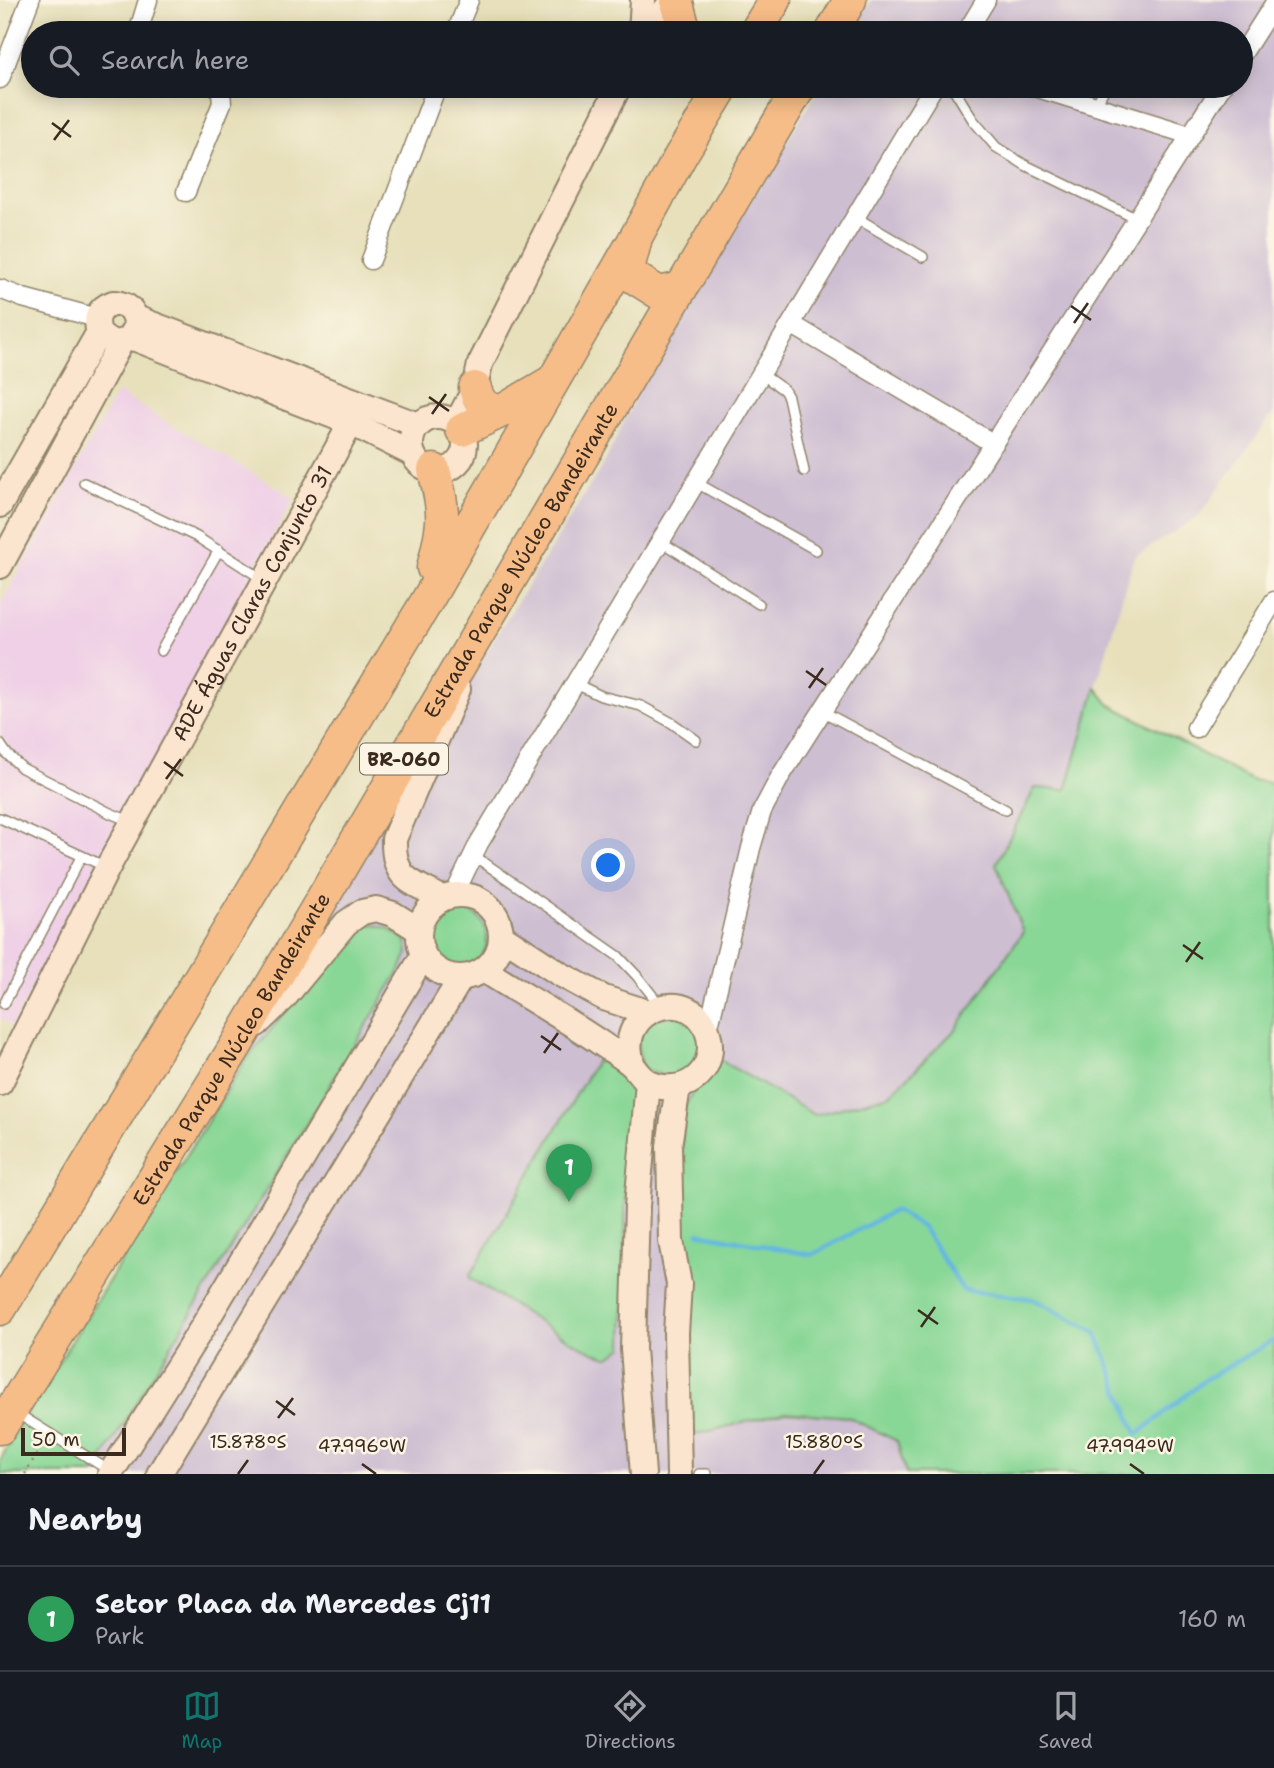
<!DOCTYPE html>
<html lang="en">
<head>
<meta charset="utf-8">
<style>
	:root { --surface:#171b24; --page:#242831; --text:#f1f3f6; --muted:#9ea1a6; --line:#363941; --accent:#0f766e }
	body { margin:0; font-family:"Shantell Sans",sans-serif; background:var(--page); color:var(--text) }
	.scale { position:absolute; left:21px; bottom:18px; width:105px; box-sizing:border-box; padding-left:7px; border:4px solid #3b2a1e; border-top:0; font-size:19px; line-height:24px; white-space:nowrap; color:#3b2a1e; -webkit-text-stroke:5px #fcf5e5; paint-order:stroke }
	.you { position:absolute; left:609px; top:866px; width:24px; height:24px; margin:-18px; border:5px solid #fff; border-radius:50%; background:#1a73e8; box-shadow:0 0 0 10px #1a73e833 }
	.badge { display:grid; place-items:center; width:46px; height:46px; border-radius:50%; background:var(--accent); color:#fff; font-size:23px; font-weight:700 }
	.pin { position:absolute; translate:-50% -58px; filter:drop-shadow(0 2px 4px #0008) }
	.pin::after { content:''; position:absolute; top:37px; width:24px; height:21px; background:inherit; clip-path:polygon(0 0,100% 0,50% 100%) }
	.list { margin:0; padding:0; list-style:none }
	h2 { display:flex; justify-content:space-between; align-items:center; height:91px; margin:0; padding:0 28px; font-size:30px }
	h2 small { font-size:23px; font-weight:400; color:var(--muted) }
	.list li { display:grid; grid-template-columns:46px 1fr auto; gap:21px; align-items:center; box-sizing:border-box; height:105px; padding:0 28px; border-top:2px solid var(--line) }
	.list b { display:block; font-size:26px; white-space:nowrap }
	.list p { margin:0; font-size:23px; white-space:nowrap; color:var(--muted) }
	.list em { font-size:23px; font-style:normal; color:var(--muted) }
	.icon { flex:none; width:38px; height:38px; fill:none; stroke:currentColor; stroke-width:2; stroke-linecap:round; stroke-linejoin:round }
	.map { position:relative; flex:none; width:1274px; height:1474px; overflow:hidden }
	.search { position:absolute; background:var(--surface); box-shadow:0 4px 18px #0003; left:21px; right:21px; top:21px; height:77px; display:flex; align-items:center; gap:18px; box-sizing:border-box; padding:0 24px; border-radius:38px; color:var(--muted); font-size:26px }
	.sheet { height:196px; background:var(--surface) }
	nav { display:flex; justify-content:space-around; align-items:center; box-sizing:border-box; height:98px; border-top:2px solid var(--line); background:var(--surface); font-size:19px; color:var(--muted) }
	nav a { display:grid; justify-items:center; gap:4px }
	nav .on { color:var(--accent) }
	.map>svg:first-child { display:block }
</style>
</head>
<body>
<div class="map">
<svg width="1274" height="1474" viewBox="0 0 1274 1474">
	<rect width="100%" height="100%" fill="#fcf5e5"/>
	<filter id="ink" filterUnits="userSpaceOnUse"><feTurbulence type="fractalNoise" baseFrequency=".0143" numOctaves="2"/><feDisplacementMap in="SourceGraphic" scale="14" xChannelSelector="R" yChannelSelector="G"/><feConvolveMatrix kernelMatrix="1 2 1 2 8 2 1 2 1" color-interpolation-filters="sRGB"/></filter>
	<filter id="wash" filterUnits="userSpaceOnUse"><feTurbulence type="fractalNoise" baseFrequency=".00686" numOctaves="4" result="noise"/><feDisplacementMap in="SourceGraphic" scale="28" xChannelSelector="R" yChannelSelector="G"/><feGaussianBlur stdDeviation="1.57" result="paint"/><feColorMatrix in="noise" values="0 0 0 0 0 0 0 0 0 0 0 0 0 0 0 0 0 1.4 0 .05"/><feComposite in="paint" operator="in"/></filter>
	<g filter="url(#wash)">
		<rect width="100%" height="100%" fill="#e7e0bb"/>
		<!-- built -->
		<path fill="#efd0e6" d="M117 392 294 498 13 1026 0 1019V606Z"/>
		<!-- industrial -->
		<path fill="#cdbed2" d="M871 0H1274V412L1198 517 1134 557 1066 790 996 864 1023 932 955 1030 890 1095 815 1115 711 1058 685 1106 687 1437 786 1412 848 1417 897 1441 906 1474H0L381 820 606 460 646 374 820 86H1241V33H851Z"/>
		<!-- green -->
		<path fill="#89d796" stroke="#62805a" stroke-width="2" d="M1096 688 1109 704 1251 780 1274 783V1474H906L897 1441 848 1417 786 1412 686 1437 678 1202 680 1157 685 1106 713 1056 815 1115 890 1095 955 1030 1023 932 996 864 1035 788 1066 790Z
			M425 939a31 31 0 1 1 62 0a31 31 0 1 1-62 0Z
			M373 924 387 928 406 940 408 953 402 967 93 1474H0V1460L34 1402 245 1061 346 939 360 926Z
			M676 1014C682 1018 691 1023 695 1028 709 1052 693 1067 674 1078L644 1070 635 1040 646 1021Z
			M607 1056 634 1081 626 1180 623 1347 610 1357C588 1357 496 1294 471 1279L470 1276 595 1063Z"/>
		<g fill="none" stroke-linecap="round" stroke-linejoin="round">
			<!-- stream -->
			<path stroke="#63b8df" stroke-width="4.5" d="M699 1233 812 1255 895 1210 923 1228 963 1290 1033 1299 1096 1332 1137 1435 1206 1379 1274 1340"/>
		</g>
	</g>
	<g filter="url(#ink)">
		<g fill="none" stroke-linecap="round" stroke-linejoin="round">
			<!-- lane casing -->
			<g stroke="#91856c" stroke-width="12">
				<path id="lane" d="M952 86 973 120 996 147 1025 165 1137 219
					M1095 107 1106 86
					M855 217 923 257
					M760 373 784 390 788 397 804 471
					M695 482 816 550
					M84 483 197 537 264 580
					M660 541 759 604
					M161 651 219 550
					M574 683 601 696 641 706 672 723 696 740
					M822 711 1006 810
					M0 744 7 754 22 768 110 813 132 822
					M0 818 106 867
					M473 855 618 956 637 976 659 1004
					M4 1004 81 857
					M15 1412 110 1471
					M699 1474H707"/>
			</g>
			<!-- street casing -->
			<g stroke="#91856c" stroke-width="21">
				<path id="street" d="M138 33 148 0
					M456 33 469 0
					M966 33 986 0
					M1241 56 1274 4
					M0 79 30 0
					M1031 86 1190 135
					M186 192 222 103 221 92 217 86
					M371 260 437 86
					M0 289 23 298 97 318
					M791 324 994 444
					M1196 728 1274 601
					M454 895 479 843 934 86
					M708 1030 751 848 762 811 780 777 1222 86"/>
			</g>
			<!-- secondary casing -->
			<g stroke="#91856c" stroke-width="28">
				<g id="secondary">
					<path d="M641 33 643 0"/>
					<path d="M648 33 672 1"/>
					<path d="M136 318 418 425"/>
					<path d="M131 337 351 423 413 454"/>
					<circle cx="438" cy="444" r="27"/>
					<path d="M456 424 475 388 480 364 619 86"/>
					<path d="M0 505 99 332C94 318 99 308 113 303 135 303 144 325 126 340 115 345 107 341 99 332"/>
					<path d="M0 566 121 342"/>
					<circle cx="460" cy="936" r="41"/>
					<path d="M442 898C410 881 393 880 394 839L458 689"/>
					<path d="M502 936 560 974 604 998 647 1012"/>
					<path d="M484 970C523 995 564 1018 602 1044 612 1051 625 1058 633 1066 638 1071 641 1078 648 1082 655 1086 665 1088 673 1087 688 1086 701 1077 707 1063 710 1055 711 1046 709 1037 697 982 611 1005 633 1066"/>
					<path d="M257 1024 283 999 346 923 362 912 376 909 393 914 419 930"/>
					<path id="s1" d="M0 1083 108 867 351 423"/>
					<path d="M678 1087 669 1146 671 1241 679 1284 676 1333 679 1474"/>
					<path d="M110 1474 202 1328 423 956"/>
					<path d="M159 1474 461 978"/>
					<path d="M643 1474 633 1349 637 1206 648 1082"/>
				</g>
			</g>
			<!-- highway casing -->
			<g stroke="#91856c" stroke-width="35">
				<g id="highway">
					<path d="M677 3 685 33"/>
					<path d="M755 33 775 0"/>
					<path d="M831 33 850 0"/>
					<path d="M635 242 627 273 659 293 681 288"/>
					<path d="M475 388C478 403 487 410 502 411"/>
					<path d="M462 430 502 411 551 382"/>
					<path d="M433 568C444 524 446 515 434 470"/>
					<path d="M0 1309 424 606 636 237 681 155 723 86"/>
					<path id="s2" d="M0 1428 237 1044 800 86"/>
				</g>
			</g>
			<!-- path -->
			<path stroke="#91856c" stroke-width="2.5" stroke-dasharray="2 5" stroke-linecap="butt" d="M25 1474 44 1442"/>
			<!-- lane -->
			<use href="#lane" stroke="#fff" stroke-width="9"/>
			<!-- street -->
			<use href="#street" stroke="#fff" stroke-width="18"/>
			<!-- secondary -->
			<use href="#secondary" stroke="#fce5cf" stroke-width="24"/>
			<!-- highway -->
			<use href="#highway" stroke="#f7bd88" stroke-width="32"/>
		</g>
	</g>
	<!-- ticks -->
	<path fill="none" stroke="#3b2a1e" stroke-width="2.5" d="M52 123 71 137M54 140 69 120M1071 306 1091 320M1074 323 1088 303M429 397 449 411M432 414 446 394M806 671 826 685M809 688 823 668M164 762 183 776M166 779 181 759M1183 945 1203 959M1186 962 1200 942M541 1036 561 1050M544 1053 558 1033M918 1310 938 1324M921 1327 935 1307M276 1401 295 1415M278 1418 293 1398M362 1464 376 1474M1130 1464 1144 1474M238 1474 248 1460M814 1474 824 1460"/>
	<g text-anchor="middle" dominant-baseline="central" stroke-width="5" stroke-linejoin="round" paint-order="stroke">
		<!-- shield labels -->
		<rect fill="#fcf5e5" stroke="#75675a" stroke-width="2" x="360" y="743.5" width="88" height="31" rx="5"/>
		<g font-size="19" font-weight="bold" fill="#3b2a1e">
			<text x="404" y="759">BR-060</text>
		</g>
		<!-- street labels -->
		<g font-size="21" fill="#3b2a1e" stroke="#fcf5e5">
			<text stroke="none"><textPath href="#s2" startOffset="1012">Estrada Parque Núcleo Bandeirante</textPath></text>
			<text stroke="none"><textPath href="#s1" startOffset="542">ADE Águas Claras Conjunto 31</textPath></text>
			<text stroke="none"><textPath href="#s2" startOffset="444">Estrada Parque Núcleo Bandeirante</textPath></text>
		</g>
	</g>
	<g font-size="18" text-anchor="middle" fill="#3b2a1e" stroke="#fcf5e5" stroke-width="5" stroke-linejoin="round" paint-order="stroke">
		<text x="248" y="1448">15.878°S</text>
		<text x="824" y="1448">15.880°S</text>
		<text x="362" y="1452">47.996°W</text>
		<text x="1130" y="1452">47.994°W</text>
	</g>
</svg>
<div class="scale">50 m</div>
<div class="you"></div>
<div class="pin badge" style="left:569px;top:1202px;background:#2e9e5b">1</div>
<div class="search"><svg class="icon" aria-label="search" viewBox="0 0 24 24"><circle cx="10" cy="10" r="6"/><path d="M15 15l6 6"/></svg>Search here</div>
</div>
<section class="sheet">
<h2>Nearby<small></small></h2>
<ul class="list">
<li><span class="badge" style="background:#2e9e5b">1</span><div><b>Setor Placa da Mercedes Cj11</b><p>Park</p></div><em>160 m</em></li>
</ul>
</section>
<nav>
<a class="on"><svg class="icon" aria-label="map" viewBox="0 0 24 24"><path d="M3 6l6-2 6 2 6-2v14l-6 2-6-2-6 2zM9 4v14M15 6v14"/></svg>Map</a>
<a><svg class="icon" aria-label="directions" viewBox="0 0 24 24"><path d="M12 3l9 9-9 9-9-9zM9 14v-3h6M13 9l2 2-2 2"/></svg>Directions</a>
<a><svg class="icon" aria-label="saved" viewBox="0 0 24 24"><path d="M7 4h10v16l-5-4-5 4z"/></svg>Saved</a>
</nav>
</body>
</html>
